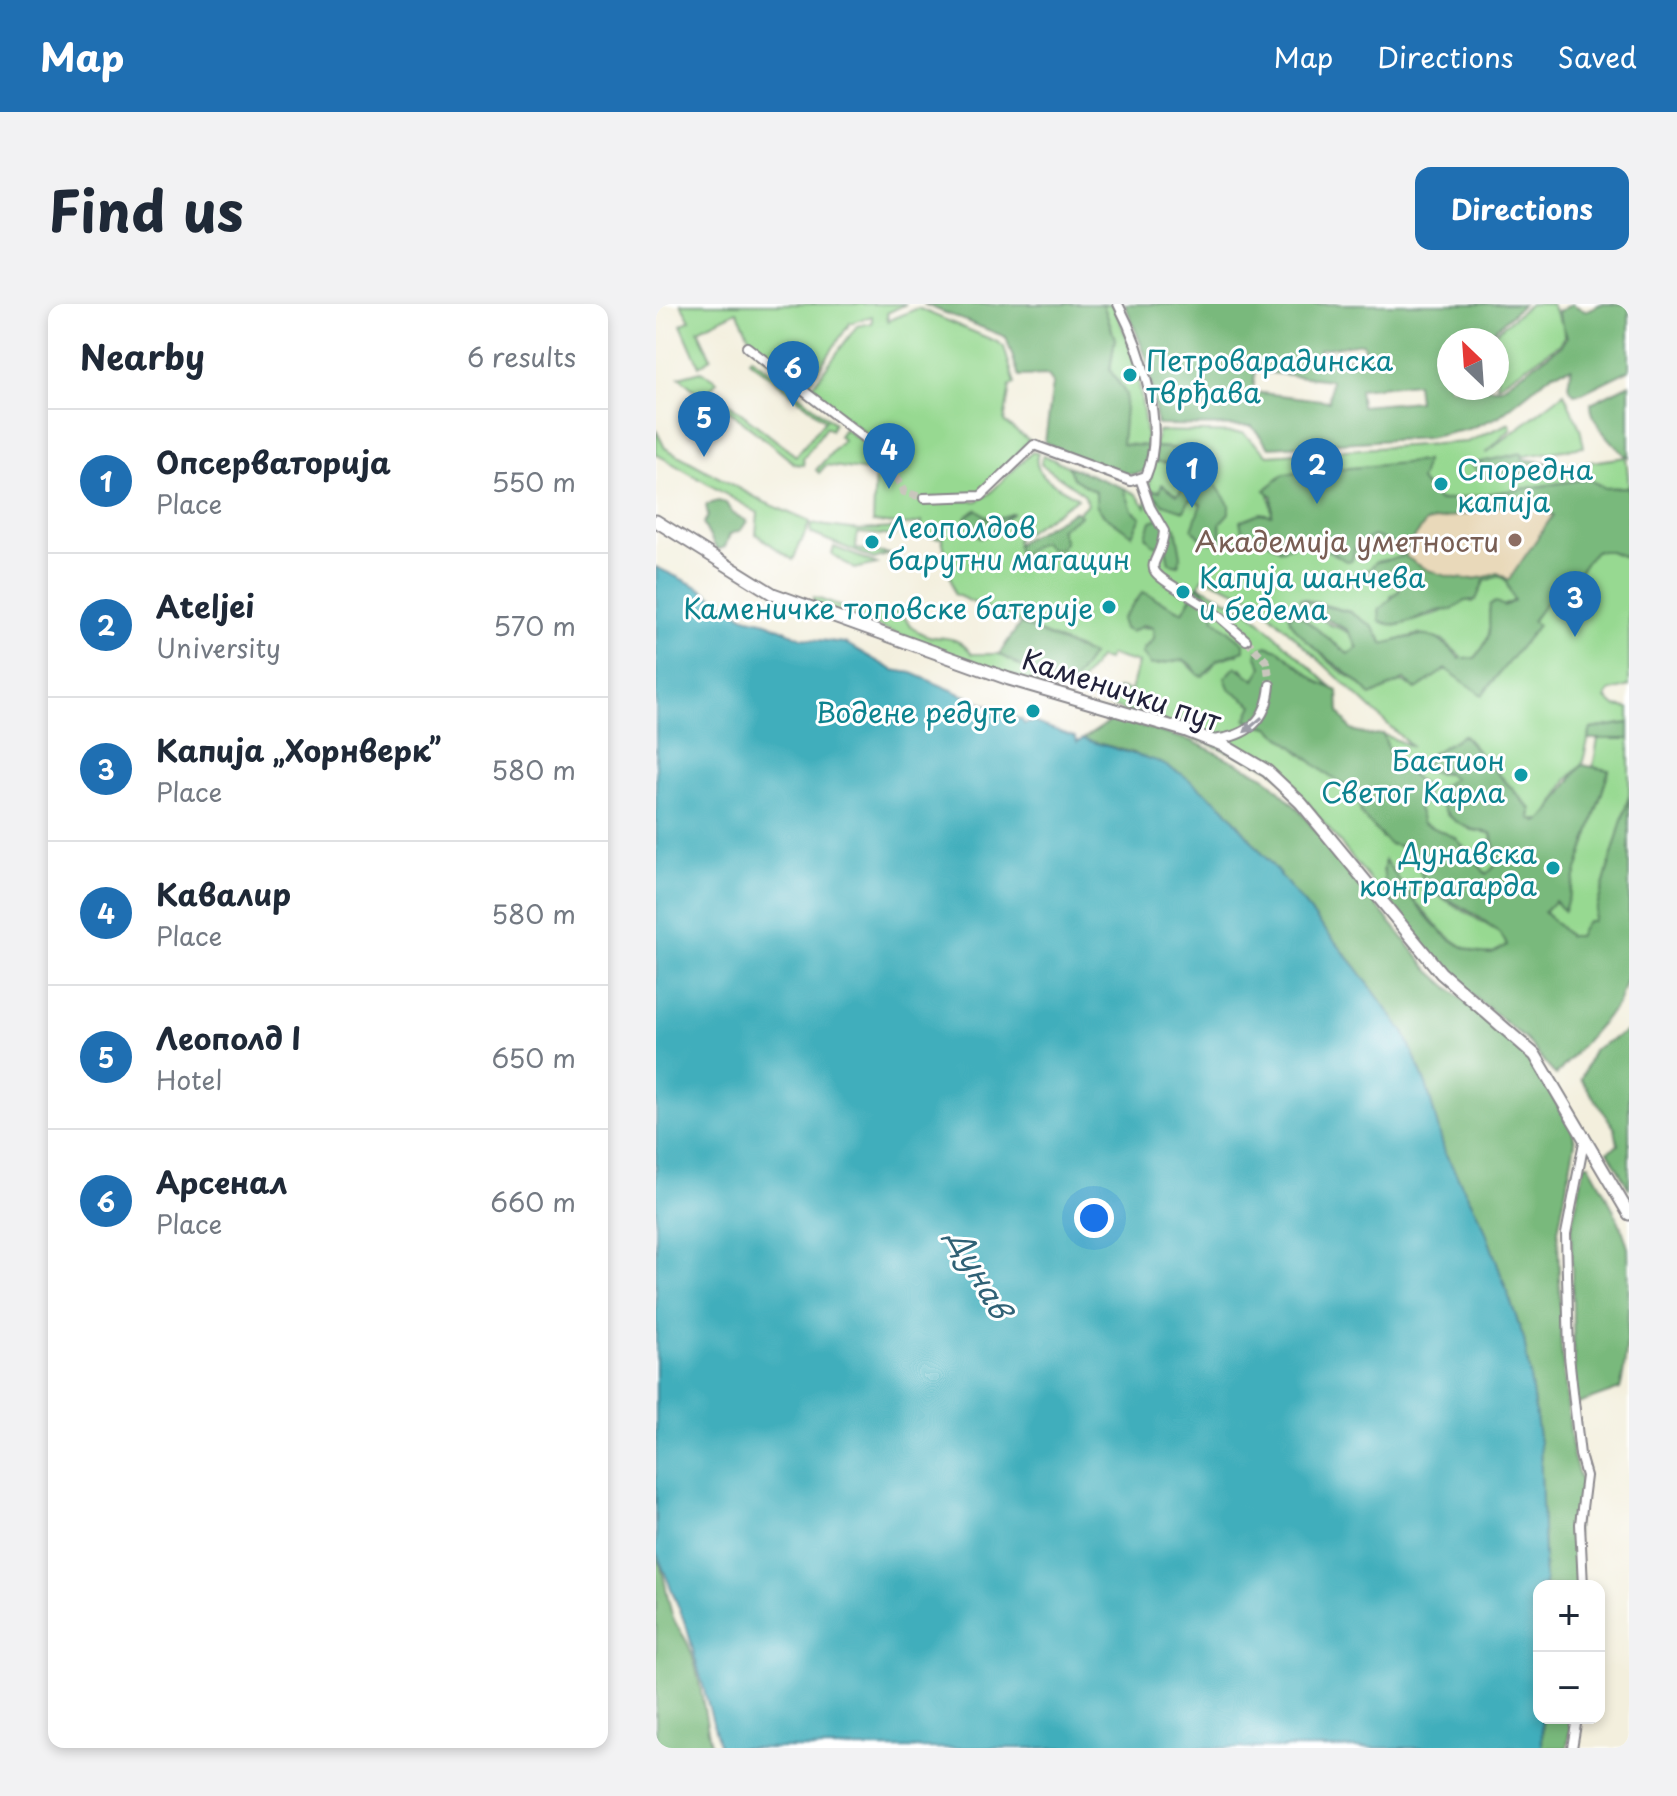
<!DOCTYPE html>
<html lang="en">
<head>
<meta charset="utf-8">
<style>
	:root { --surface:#fff; --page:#f2f2f3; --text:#1f2937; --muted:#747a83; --line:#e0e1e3; --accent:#1f6fb2 }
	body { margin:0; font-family:"Playpen Sans",sans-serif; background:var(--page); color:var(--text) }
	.controls { position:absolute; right:24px; bottom:24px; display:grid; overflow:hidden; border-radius:16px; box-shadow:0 4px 12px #0003 }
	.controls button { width:72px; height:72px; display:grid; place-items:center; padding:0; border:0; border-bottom:2px solid var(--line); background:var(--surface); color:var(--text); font:40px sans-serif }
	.compass { position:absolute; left:781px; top:24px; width:72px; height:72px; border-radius:50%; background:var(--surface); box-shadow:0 4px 12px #0003; rotate:335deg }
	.you { position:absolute; left:438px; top:914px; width:28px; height:28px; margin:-20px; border:6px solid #fff; border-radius:50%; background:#1a73e8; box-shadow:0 0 0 12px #1a73e833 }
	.badge { display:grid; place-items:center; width:52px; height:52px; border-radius:50%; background:var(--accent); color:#fff; font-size:26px; font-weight:700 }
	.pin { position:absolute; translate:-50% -66px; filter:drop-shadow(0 2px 4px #0008) }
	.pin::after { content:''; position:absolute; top:42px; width:28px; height:24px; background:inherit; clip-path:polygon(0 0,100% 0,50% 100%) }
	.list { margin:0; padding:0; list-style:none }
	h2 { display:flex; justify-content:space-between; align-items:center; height:104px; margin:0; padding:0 32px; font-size:34px }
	h2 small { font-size:26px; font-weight:400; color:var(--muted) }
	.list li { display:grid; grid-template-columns:52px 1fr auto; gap:24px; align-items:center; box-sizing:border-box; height:144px; padding:0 32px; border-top:2px solid var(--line) }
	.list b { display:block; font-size:30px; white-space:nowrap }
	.list p { margin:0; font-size:26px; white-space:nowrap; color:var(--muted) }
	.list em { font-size:26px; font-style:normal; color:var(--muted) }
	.map { position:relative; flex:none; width:973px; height:1444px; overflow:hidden; border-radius:16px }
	header { display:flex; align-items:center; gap:48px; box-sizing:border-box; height:112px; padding:0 40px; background:var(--accent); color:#fff }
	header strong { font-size:38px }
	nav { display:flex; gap:44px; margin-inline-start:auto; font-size:28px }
	.intro { display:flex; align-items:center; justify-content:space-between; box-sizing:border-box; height:192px; padding:0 48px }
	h1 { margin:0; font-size:56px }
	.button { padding:20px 36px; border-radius:16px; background:var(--accent); color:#fff; font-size:28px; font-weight:700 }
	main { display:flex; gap:48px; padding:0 48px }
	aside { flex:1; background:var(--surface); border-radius:16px; box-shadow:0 4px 12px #0003 }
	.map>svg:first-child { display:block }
</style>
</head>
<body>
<header>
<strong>Map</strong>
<nav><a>Map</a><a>Directions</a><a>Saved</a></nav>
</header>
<div class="intro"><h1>Find us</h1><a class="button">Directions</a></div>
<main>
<aside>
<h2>Nearby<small>6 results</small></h2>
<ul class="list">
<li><span class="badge">1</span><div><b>Опсерваторија</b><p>Place</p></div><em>550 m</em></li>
<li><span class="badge">2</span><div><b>Ateljei</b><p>University</p></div><em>570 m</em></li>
<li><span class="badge">3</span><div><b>Капија „Хорнверк”</b><p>Place</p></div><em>580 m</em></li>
<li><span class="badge">4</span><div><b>Кавалир</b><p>Place</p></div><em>580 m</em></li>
<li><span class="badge">5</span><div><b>Леополд I</b><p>Hotel</p></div><em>650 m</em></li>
<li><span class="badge">6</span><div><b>Арсенал</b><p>Place</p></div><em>660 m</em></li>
</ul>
</aside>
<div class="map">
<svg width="973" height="1444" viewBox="0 0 973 1444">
	<rect width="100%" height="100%" fill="#fff"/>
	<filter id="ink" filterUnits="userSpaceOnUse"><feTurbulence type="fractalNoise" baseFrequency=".0125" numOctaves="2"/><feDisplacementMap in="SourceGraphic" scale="16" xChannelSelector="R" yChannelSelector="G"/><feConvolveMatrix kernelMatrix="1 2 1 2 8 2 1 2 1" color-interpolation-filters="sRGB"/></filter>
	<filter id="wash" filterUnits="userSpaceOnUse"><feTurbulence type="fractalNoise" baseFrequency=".006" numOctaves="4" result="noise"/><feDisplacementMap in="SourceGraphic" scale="32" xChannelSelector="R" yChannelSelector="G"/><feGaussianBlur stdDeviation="1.8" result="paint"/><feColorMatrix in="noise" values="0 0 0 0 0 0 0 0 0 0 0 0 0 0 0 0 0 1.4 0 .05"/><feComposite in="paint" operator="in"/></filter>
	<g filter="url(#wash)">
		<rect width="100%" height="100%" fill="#f3efdd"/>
		<!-- built -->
		<path fill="#e9d9ba" d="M871 197 898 211 853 276 842 269 825 276 789 272 770 267 750 253V246L770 218Z"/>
		<!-- green -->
		<path fill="#97d991" stroke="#5c7e66" stroke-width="2" fill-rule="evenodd" d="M25 0H250L231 9 232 17 262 4 341 38 348 43 359 80 354 82 348 118 373 136 328 188 269 197H321L333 190 376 148 382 149C373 171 406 184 422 194L360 235 363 252 424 212 422 209 431 200 428 190 385 160 387 151 412 162 417 174 440 188 441 200 468 184 480 190 490 203 497 157 533 145 498 143 502 127 587 129 612 151 811 138 854 119 855 125 830 149 908 89 924 124 928 143 817 160 826 174 970 153 973 183 949 184 932 175 783 197 763 177 769 157 624 175 612 183 616 211 590 214 600 230 625 246 645 238 662 239 681 253 717 232 743 241 746 253 725 258 722 277 735 272 744 278 743 287 735 292 739 322C760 317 796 306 810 296L817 298 828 277 842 272 849 275 858 297 833 307C838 326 831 339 819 354L809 356 788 337 763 330 728 340 720 327 694 308 647 295C654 302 663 313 671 319 684 326 705 327 700 348L692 350 642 310 634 317C651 334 683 374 706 377 727 380 742 372 760 385L790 365 826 390 882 321 876 318 892 295 899 300 939 246 954 247 973 255V382L953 388 950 394 959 402 973 404V419L935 425 926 461 911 476 889 516H875V505L807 431 775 450 782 470 791 469 799 474 791 511 816 526 834 529C840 545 847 560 830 570L800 534 767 520 762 504 769 496 770 484 735 453 727 430 756 443 597 294 548 273 543 281 595 309 676 383 662 378 635 358 601 346 606 363 603 373 595 376 585 363 598 405 594 408 593 419 613 423 673 472 701 488 705 510 733 540 748 543 761 556 770 584 844 629 851 641C810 678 750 585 729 557L727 567 742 610 649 496 614 464 435 394 436 390 445 393 446 389 459 392 462 384 475 387 482 359 454 351 452 356 443 354 417 389 391 384 156 299 158 293 191 305 243 307C249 313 253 321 260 326 282 341 296 324 316 350H343L377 369 415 381 436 351 298 290 286 234 266 232V218L253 221 217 218 219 168 170 161 163 169 160 166 187 136 183 132 188 125 217 145 219 165 220 138 157 87 158 80 201 22 216 19V12L194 19 153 79 146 82 100 46 81 7 42 26 55 54 43 62 25 21 34 16ZM541 283C556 295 549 298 557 312 566 330 575 321 582 350L561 356 552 368 539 367 528 356 513 355 502 361 488 344 498 335 497 324 482 323 487 288 527 308Z
			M447 0H456C480 46 486 91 491 142L466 141C466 127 472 92 465 82 461 75 457 73 454 66L459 35Z
			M874 0H895L907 21 909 32 904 40 841 82V36H830Z
			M95 53 178 119 175 126 170 123 147 155 148 161 139 160 61 97V90L140 152 169 116 93 56Z
			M45 67 61 77 48 94 23 73Z
			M0 126 9 144 108 198 154 218 137 256 100 230 102 209 0 150Z
			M155 220 203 226 239 224 238 232 201 229 200 245 234 250 218 255 154 229Z
			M178 243 221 260 198 265 176 250Z
			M942 435H973V492L937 617 922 632H913L888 608 899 597 908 606 953 467 937 463Z"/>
		<!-- forest -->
		<path fill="#79b97b" stroke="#4e6e5b" stroke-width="2" fill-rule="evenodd" d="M267 0H447L459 35 454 66 470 90 466 140 491 142 490 166C469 182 411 149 389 138L397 79 392 71 363 72 350 33Z
			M469 0H867L827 36H793V84H845L905 42 911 33 902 8 916 0 929 7 945 0H973V66L926 89 918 90 912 82 915 64 897 69 842 113 813 125 771 134 613 143 596 122 501 121 492 58ZM707 39 709 52 664 58 663 45ZM599 67 675 76 673 97 597 88ZM760 79 762 97 705 102 703 85Z
			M973 80V154C958 142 934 118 935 99Z
			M498 143 533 145 522 161 497 157Z
			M866 149 867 155 913 162 826 174 816 160Z
			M770 157 764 177 783 197 932 175 949 184 973 183V255L954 247H939L898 300 892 296 876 317 882 321 826 391 790 365 760 385 748 376 715 392C697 367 642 341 632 311L642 310 692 350 702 344 692 326 648 304 644 296 694 308 716 322 728 340C762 330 779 324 803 354H819C841 327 830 328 834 300L840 298 848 302 858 297 849 275 843 272 828 277 820 296 809 297 796 306C770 303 751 330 724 317L723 306 743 287 744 278 735 272 716 278 709 270 720 258 745 253 747 249 743 241 717 232 699 243 696 256 690 257 661 240 645 238 625 246 604 230H587L584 217 604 209 616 211V192L609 186 628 170ZM871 197 897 211 853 276 842 269C810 282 777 272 750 253V245L770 218Z
			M412 162 468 184 476 206 485 213 476 231 447 210 440 201V188L417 174Z
			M539 172 558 178 573 200V209L564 219 565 235 560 239 549 238 536 225 545 200 534 195 528 207 507 200 497 190V186L504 187 506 180 521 191Z
			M62 197 70 199 76 209 91 217 85 226 74 230 69 243 61 246 47 220 52 212 50 201Z
			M321 205 335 217 357 209C348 216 334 231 324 234L309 213Z
			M419 207 425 211 404 225 409 238 404 245H394L385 238 363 252 360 242 365 237Z
			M503 214 520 224 525 252 522 261 513 259 510 245 496 240 490 232 495 217Z
			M543 281 555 295 558 315 588 339V346L561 356 547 372 542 371 536 361 528 356 495 361 486 349 498 335 497 324 488 321 475 328 468 325 465 315 487 288 527 308Z
			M364 320 436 351 415 381 377 369 343 350Z
			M610 342 623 346 662 378 682 387 683 408 695 426 713 431 727 430 735 453 770 484 769 496 762 504 767 519 800 534 830 570C847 560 840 545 835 529 808 526 785 514 781 486L798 474 791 469 774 468 769 461 775 450 807 431 875 506 874 514 881 518C894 515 912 476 926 461L953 466 908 607 899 597 888 608 913 632H922L931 617H937L973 492V667L962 700 900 771C888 761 881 745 868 734 827 698 715 620 729 556 754 590 787 650 835 650L851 641C844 620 790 595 770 584L761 556 748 543 733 540 705 510 701 488 673 472 613 423 590 416 597 401 573 384 569 374 580 362 599 376 606 363 600 350Z
			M458 415 536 437 608 472 642 505 773 666 875 757 916 825 919 838 902 927 905 1042 917 1152 925 1177 919 1237 921 1282H889L884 1139 868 1035 827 920 789 849 771 783 749 730 700 663 568 503 478 449 427 435Z
			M973 419V435H932L935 425Z
			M973 726V885L952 847 962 841 959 825 925 775 937 746Z
			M929 860H933C947 886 965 915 972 944 973 975 973 1055 964 1085L919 1101 915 925Z
			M0 1247C8 1267 10 1287 15 1307 18 1321 27 1329 32 1340 46 1374 47 1410 56 1444H0Z
			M887 1414H916L911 1444H886Z"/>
		<!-- water -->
		<path fill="#40aebc" stroke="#31687c" stroke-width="2" d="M0 263 42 283 89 313 111 318 146 334 189 339 237 366 256 369 366 416 368 420 377 418 419 433 421 438 427 435 501 457 526 470 568 503 700 663 749 730 771 783 789 849 827 920 868 1035 884 1139 889 1282H883L886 1444H64L31 1324 0 1247Z"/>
	</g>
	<g filter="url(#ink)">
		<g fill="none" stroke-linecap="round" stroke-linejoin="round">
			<!-- minor-tunnel -->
			<path stroke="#c9c6bd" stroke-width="8" stroke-dasharray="8 4" stroke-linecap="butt" d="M220 143 231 156 248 188 268 194
				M590 336 611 358 614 381"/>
			<!-- minor casing -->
			<g stroke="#8a888c" stroke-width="12">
				<path id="minor" d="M91 43 220 143
					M485 177 494 203 508 227C505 265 477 259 527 288
					M268 194 325 192 378 141 475 177 490 172C511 123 485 44 462 0
					M535 293 549 302
					M561 311 590 336
					M557 436C592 432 611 417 614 381
					M927 1282 924 1220 930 1172 924 1151 913 1052 910 930 929 833
					M916 1444 921 1414"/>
			</g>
			<!-- secondary casing -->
			<g stroke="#8a888c" stroke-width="15">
				<path id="secondary" d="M0 217 117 290 353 375 531 427 567 441 611 467 645 499 785 669 879 751 973 910"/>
			</g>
			<!-- minor -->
			<use href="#minor" stroke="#fff" stroke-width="8"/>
			<!-- secondary -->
			<use href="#secondary" stroke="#fff" stroke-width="11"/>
		</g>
		<!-- one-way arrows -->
		<defs><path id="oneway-solid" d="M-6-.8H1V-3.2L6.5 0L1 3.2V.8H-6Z" transform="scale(2)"/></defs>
		<use fill="#9c9ca7" href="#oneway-solid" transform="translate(597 421) rotate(140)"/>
	</g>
	<!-- markers -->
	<g fill="#0f9aa8" stroke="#fff" stroke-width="3">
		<circle cx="474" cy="71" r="8"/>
		<circle cx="785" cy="180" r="8"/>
		<circle cx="216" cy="238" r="8"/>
		<circle cx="527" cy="288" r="8"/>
		<circle cx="453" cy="303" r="8"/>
		<circle cx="377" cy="407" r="8"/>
		<circle cx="865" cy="471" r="8"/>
		<circle cx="897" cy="564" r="8"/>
	</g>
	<circle fill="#8d6e63" stroke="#fff" stroke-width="3" cx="859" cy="236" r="8"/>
	<g text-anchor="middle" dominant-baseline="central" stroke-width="6" stroke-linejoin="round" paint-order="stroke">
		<!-- culture labels -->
		<g font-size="28" fill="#0d838f" stroke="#fff" text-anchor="start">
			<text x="490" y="55">Петроварадинска<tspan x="490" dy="32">тврђава</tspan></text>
			<text x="801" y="164">Споредна<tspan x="801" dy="32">капија</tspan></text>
			<text x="232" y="222">Леополдов<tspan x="232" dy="32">барутни магацин</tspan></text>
			<text x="543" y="272">Капија шанчева<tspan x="543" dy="32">и бедема</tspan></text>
			<text x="437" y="303" text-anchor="end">Каменичке топовске батерије</text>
			<text x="361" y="407" text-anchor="end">Водене редуте</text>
			<text x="849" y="455" text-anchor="end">Бастион<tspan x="849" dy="32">Светог Карла</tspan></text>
			<text x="881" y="548" text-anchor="end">Дунавска<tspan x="881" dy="32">контрагарда</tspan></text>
		</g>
		<!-- education labels -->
		<g font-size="28" fill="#785e54" stroke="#fff" text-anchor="end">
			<text x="843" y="236">Академија уметности</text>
		</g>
		<!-- street labels -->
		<g font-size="28" fill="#22223b" stroke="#fff">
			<text transform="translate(466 385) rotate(18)">Каменички пут</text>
		</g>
		<!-- water labels -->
		<g font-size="30" font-style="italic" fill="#306175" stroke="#fff">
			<text transform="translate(325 969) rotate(61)">Дунав</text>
		</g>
	</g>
</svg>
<div class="controls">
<button>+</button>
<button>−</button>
</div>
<svg class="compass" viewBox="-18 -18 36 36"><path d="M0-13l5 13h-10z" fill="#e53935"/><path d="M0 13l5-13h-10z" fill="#747a83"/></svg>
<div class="you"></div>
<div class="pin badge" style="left:536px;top:204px">1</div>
<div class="pin badge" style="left:661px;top:200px">2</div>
<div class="pin badge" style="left:919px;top:333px">3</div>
<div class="pin badge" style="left:233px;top:185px">4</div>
<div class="pin badge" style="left:48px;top:153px">5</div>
<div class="pin badge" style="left:137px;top:103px">6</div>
</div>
</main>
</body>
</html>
